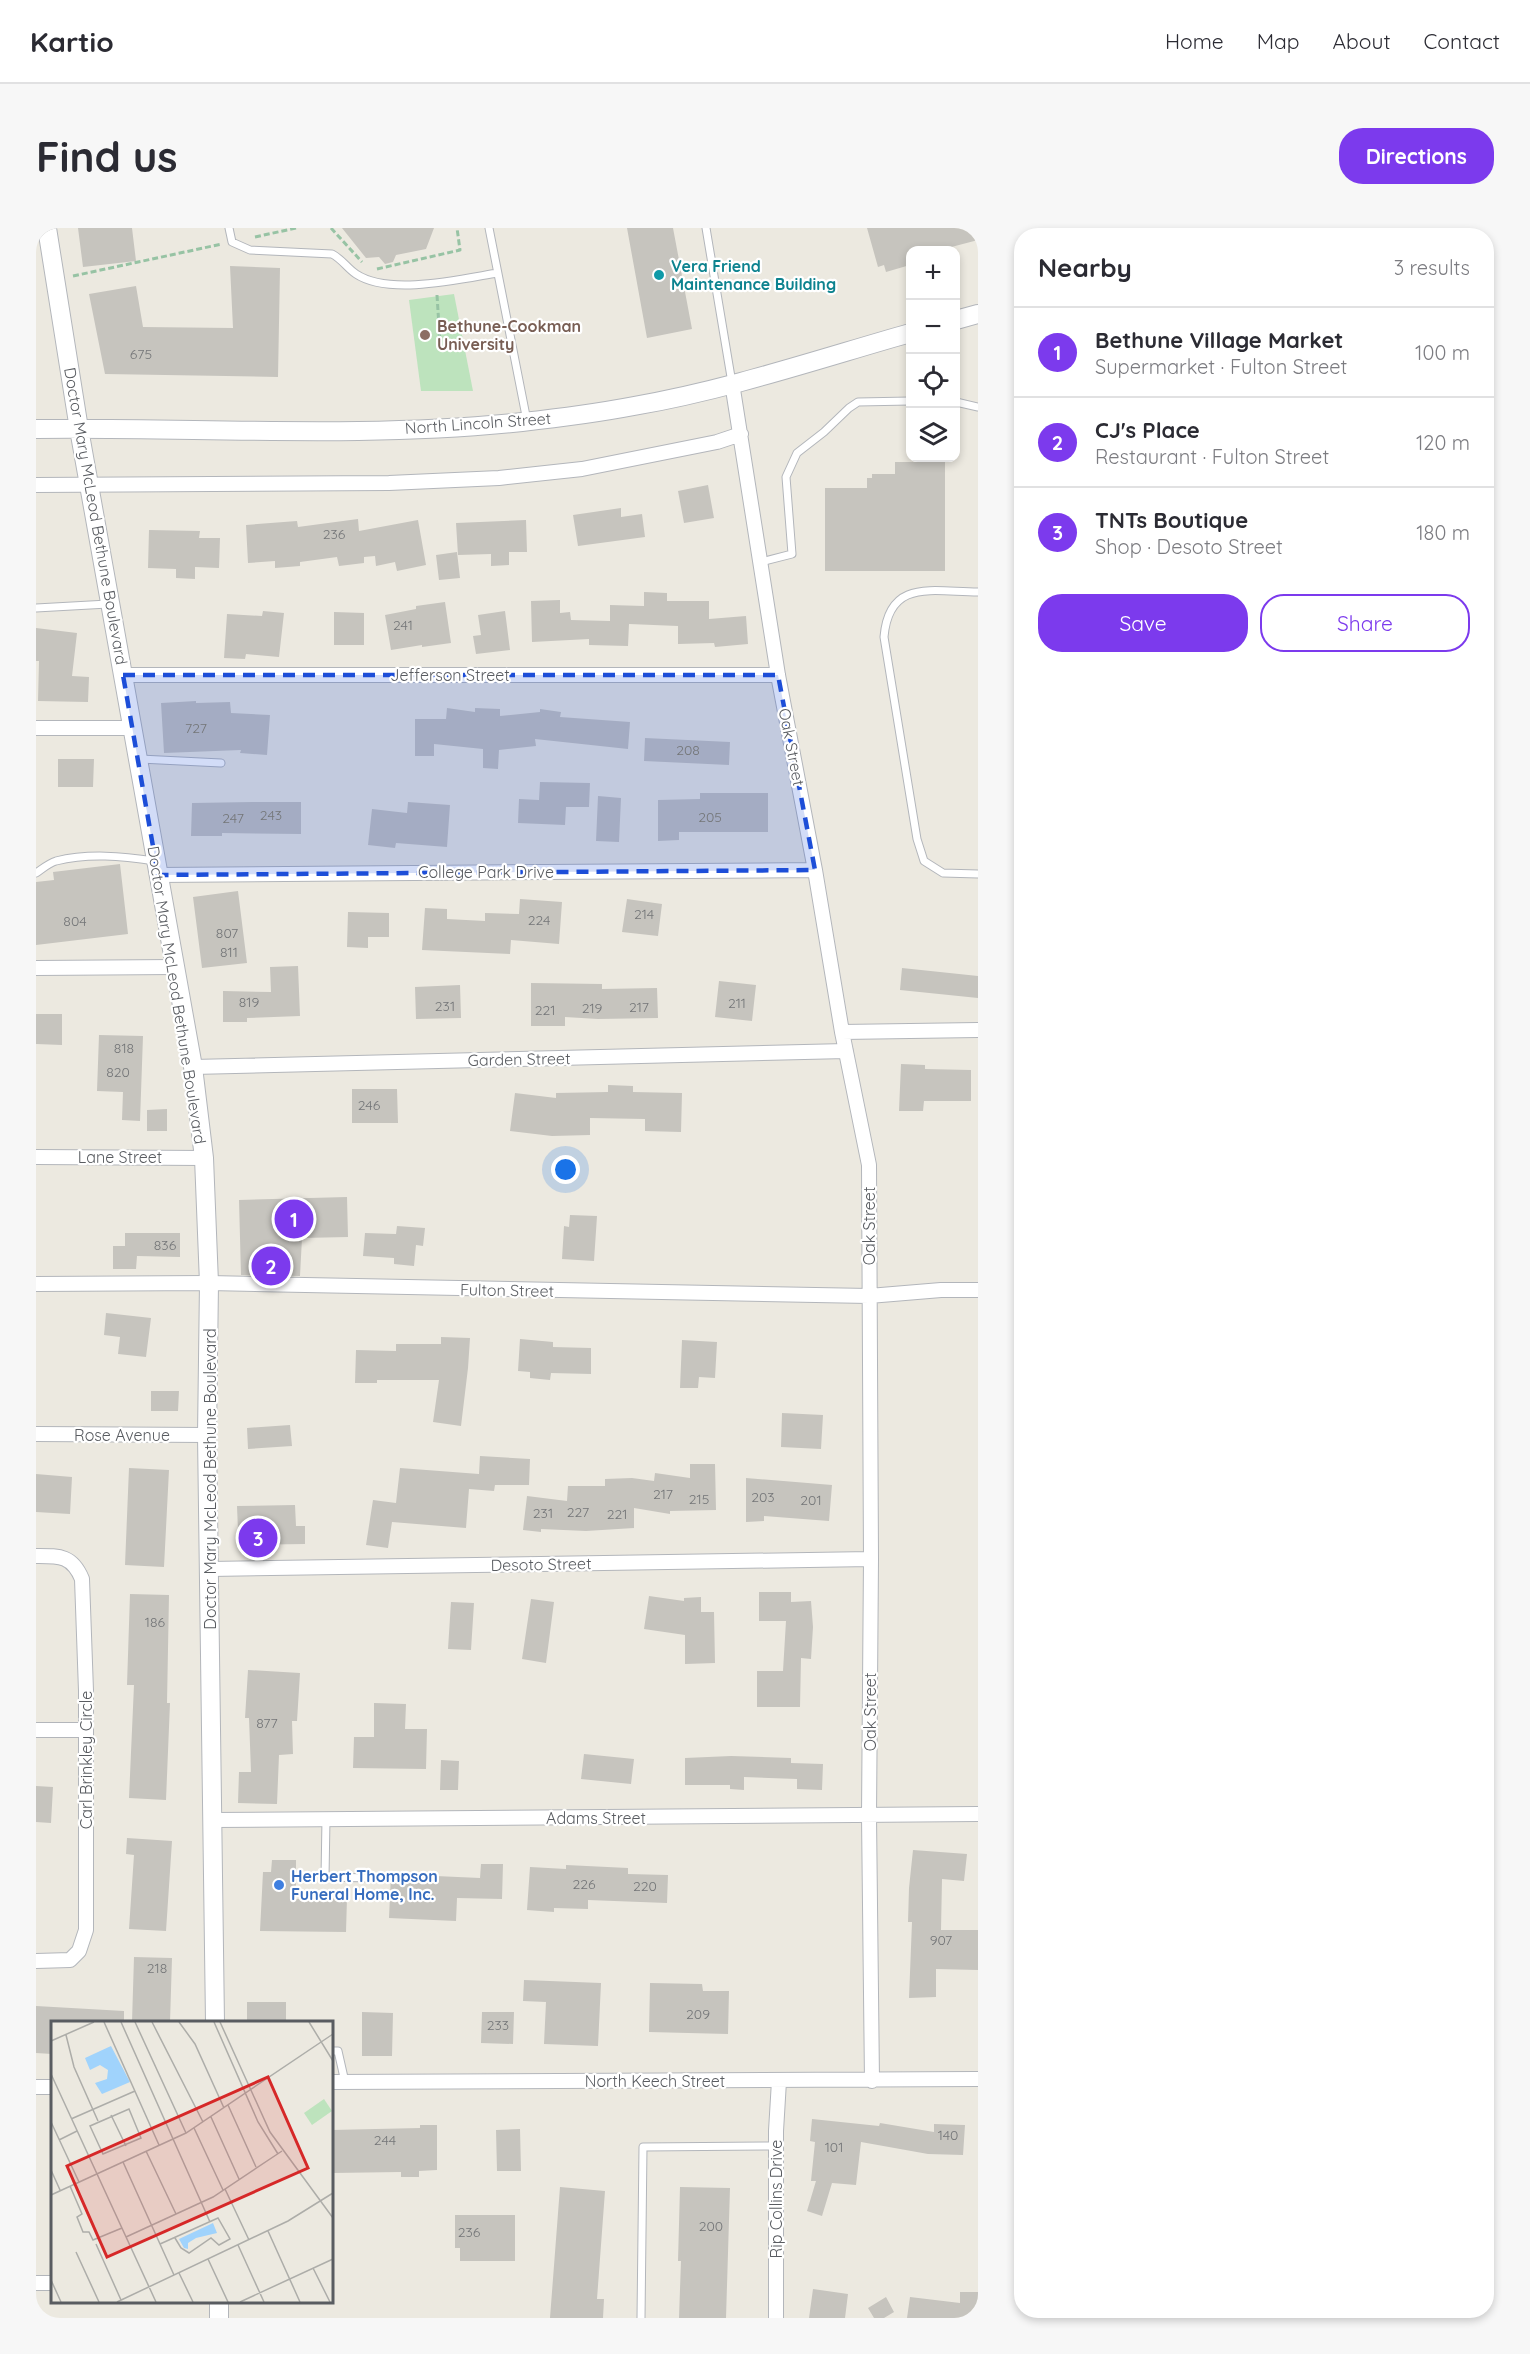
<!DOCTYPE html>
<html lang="en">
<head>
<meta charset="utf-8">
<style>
	:root { --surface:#fff; --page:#f7f7f7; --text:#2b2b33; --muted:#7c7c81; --line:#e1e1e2; --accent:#7c3aed }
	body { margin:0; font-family:Quicksand,sans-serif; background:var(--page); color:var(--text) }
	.controls { position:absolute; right:18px; top:18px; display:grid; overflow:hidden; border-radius:12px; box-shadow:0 3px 9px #0003 }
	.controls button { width:54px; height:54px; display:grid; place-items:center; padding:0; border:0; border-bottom:2px solid var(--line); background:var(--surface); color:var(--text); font:30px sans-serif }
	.you { position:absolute; left:530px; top:942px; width:21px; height:21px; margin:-15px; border:4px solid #fff; border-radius:50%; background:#1a73e8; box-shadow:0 0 0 9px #1a73e833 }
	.badge { display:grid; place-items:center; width:39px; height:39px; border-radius:50%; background:var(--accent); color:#fff; font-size:20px; font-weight:700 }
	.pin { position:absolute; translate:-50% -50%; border:3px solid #fff; box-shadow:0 2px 6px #0006 }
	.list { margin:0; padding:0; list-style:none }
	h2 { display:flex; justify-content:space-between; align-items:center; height:78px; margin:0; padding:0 24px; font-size:26px }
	h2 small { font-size:20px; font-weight:400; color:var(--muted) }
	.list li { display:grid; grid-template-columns:39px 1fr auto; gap:18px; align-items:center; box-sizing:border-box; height:90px; padding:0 24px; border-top:2px solid var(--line) }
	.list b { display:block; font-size:22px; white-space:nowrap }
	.list p { margin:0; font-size:20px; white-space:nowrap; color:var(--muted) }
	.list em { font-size:20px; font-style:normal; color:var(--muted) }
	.actions { display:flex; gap:12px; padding:18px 24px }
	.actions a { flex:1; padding:14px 0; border:2px solid var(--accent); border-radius:24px; text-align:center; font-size:21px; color:var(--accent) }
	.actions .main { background:var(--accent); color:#fff }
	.icon { flex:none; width:33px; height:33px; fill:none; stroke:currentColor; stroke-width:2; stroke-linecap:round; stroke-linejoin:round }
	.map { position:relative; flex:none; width:942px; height:2090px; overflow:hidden; border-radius:24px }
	header { display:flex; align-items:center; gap:36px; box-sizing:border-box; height:84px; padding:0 30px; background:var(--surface); border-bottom:2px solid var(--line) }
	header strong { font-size:28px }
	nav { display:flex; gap:33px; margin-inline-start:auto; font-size:21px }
	.intro { display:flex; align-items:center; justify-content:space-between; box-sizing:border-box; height:144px; padding:0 36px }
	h1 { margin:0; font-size:42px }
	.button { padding:15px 27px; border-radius:24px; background:var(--accent); color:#fff; font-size:21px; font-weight:700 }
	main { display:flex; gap:36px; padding:0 36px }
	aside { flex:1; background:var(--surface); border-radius:24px; box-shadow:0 3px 9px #0003 }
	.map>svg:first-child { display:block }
</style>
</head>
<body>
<header>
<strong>Kartio</strong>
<nav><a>Home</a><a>Map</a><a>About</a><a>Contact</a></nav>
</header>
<div class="intro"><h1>Find us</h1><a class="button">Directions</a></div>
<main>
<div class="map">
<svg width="942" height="2090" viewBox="0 0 942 2090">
	<rect width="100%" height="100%" fill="#ece9e0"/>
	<!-- green -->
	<path fill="#bde3bd" d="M418 66 437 163H385L373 72Z"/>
	<!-- building -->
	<path fill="#c6c4be" d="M42 0H96L100 33 47 39Z
		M306 0H398L390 21 360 27 357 34 349 36 343 29 330 30Z
		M591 0H637L656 101 611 110Z
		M831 0H942V12L904 22H874V37L850 44 848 37 842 39Z
		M194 38 244 40 242 149 69 146 53 66 100 58 107 99 197 100Z
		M859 234H909V343H789V260H831V250H836V246H859Z
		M672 257 678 290 648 295 642 263Z
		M585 280V289L606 286 609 309 542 318 537 287Z
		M322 291 323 303 382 292 390 337 361 343 359 334 340 338 339 328 328 329V335L303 338 301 329 264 334V338L239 340V333L212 335 210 297 261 293 262 299Z
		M490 292 491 324H473V337L455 338V326L422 327 420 295Z
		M113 302 164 303 163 310H184L183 340 159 339V351L140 350V341L112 340Z
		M421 324 424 350 403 352 400 327Z
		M608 364 631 365V373H673V391L710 388 712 416 679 419 678 415 642 416V398L593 396 592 418 553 417V411L496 414 495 373 524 372V385L534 384 535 392 574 393V377L608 378Z
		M409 374 415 415 386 419V417L355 422 349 387 380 381V378Z
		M227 383 248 385 243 429 210 426 209 431 188 430 191 386 226 388Z
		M469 383 474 422 440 426 437 408 445 407 442 387Z
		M298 384 328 385V417H298Z
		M0 400 41 405 36 448 53 449 52 474 2 473 3 433H0Z
		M160 473V475L194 474 195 485 234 487 231 527 204 525 205 522 128 525 125 475Z
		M411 480 439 484V480L464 481V488L504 484V481L525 484 524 489 594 494 592 521 499 511 500 518 463 522 462 541 447 540V521L398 516V528H379V491H410Z
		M609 510 694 514 693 537 608 533Z
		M22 531H58L57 559H22Z
		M504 554 554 555 553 579H530L529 597 482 595 483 571 503 572Z
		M664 565H732V604H643V612L622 613V572L664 571Z
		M562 568 585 570 583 614 560 613Z
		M216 574H265V606L186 605V608H155L156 575Z
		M372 574 414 577 411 619 360 615 359 620 332 617 336 581 371 585Z
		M84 636 92 706 0 717V654L18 652 17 644Z
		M202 663 211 735 166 740 157 669Z
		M484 671 526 674 523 716 475 712 474 726 386 722 389 680 411 681V691L449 693V685L483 686Z
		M591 671 626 676 622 708 586 704Z
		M312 684 353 685V709H332V720L311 719Z
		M262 738 264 788 211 790V794H187V763L235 764 234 739Z
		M866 740 942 748V770L864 762Z
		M683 753 720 757 716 793 679 789Z
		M495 755 566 756V761L621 760 622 790 562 791 529 789V798H495Z
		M424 757 425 790 380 791 379 759Z
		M0 786H26V817L0 816Z
		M63 807 107 808 104 893 86 892 87 864 61 863Z
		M865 836 889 837V841L935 842V873H888L887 883H863Z
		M572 857 597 858V864L646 865 645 904 609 903V891L554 890V907L516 908 474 903 479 865 520 870V865L572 864Z
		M316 861H361L362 895H316Z
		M131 881V903H111V882Z
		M311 969 312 1009 266 1010 264 1048 205 1047 203 972Z
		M534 987 561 988 558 1033 526 1031 528 998 533 999Z
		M361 998 389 1000 387 1018 380 1017 378 1038 358 1036V1030L327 1028 329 1005 360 1006Z
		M89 1005H144V1029L101 1028 100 1041H77V1018H89Z
		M70 1085 115 1090 110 1129 82 1126 84 1109 68 1107Z
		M405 1109 434 1110 432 1140 425 1198 397 1194 403 1152H341V1155H319L320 1122 360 1123V1116H405Z
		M484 1111 517 1114V1119L555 1120V1146L515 1145 514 1152 494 1150V1144L482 1143Z
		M646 1112 681 1114 679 1150 663 1149 662 1160H644Z
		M115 1163H143L142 1183H115Z
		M746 1185 787 1187 785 1221 745 1219Z
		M254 1197 256 1218 212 1221 211 1200Z
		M444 1228 494 1231 493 1257H459L458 1263 433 1261 430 1300 356 1294 352 1320 330 1317 337 1272 360 1275 364 1240 443 1246Z
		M654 1236H679L680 1282 634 1283V1286L598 1280V1300L550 1303 505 1301V1304L487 1302 491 1268 531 1273 532 1258H569V1251L596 1250 618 1253 619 1245 654 1250Z
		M93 1240 133 1242 128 1339 89 1337Z
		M0 1246 36 1249 34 1286 0 1284Z
		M710 1250 796 1257 793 1293 728 1288V1293L710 1294Z
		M259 1277 260 1298H269V1316L204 1317V1303H202L201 1278Z
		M723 1364H755V1374L775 1373 777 1399 775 1431 765 1430 764 1479H721V1443H747L750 1393H723Z
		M94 1366 133 1367 131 1475H134L130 1572 93 1570 98 1457H91Z
		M613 1368 648 1373V1370L665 1369V1384H678L679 1435 649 1436V1407L608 1401Z
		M495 1371 518 1374 510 1435 486 1431Z
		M415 1374 438 1375 435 1422 412 1421Z
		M212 1442 264 1445 261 1493H256L257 1526 243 1527 241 1576 202 1575 203 1544H215L213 1490H209Z
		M338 1475 370 1476 369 1501H391L390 1541 317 1540 318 1509H338Z
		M548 1526 598 1531 595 1556 545 1551Z
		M695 1528 755 1530V1535L787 1536 786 1562 761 1561V1551L708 1549V1562L694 1561V1557H649V1530Z
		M405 1532 423 1533 422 1562H404Z
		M0 1558 17 1559 15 1595 0 1594Z
		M91 1610 136 1613 130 1703 93 1701 98 1627 90 1626Z
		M877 1622 931 1626 928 1653 906 1651 905 1702H942V1742L900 1741V1769L873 1770 876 1694H872L873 1660Z
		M236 1632H260V1671L311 1670 310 1704 224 1703 227 1644H235Z
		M445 1636H467L466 1671 421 1670 420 1693 353 1690 355 1646 444 1650Z
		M530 1637 592 1640V1646L632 1647 631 1675 552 1672V1681L518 1680V1684L491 1682 494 1639 530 1641Z
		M98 1729 136 1730 134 1794H96Z
		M488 1752 565 1755 562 1818 508 1816 510 1774 487 1773Z
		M614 1755 666 1756 667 1763H693L692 1806 613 1804Z
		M211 1774H250V1794H211Z
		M0 1778 88 1783V1794H16V1826L0 1825Z
		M326 1784 357 1785 356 1828H326Z
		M446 1784H478L477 1816 445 1815Z
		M776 1891 843 1898 844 1895 898 1904V1896L929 1897 927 1927 892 1926 825 1914 820 1957 796 1955 786 1988 771 1983 780 1953H775L779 1914 774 1913Z
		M384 1897H401V1942L383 1943V1949H365V1944L296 1945V1902L384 1900Z
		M484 1901 485 1943H461L460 1902Z
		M524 1959 569 1963 561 2071H568L567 2090H514Z
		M644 1959 694 1960 690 2090H643L645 2033H642Z
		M419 1987H479V2033H424V2020H419Z
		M777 2061 812 2066 809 2090H773Z
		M924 2064H942V2090H871L874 2069 924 2075Z
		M850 2069 858 2084 848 2090H838L832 2080Z"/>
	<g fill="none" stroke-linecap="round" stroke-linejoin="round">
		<!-- service casing -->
		<g stroke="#b3b6bb" stroke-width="9">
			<path id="service" d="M193 0 196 14 214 22 296 26C306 31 311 40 320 46 353 68 425 51 461 45
				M453 0 491 193
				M670 0 696 155
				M920 174 942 179
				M725 334 756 326 750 249 761 225 788 204 813 180 822 174 874 173
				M942 364C897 364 853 350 848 409L881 611 888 633 907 645 942 646
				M0 380 72 376
				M104 531 185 535
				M0 645C6 641 13 635 20 633 52 625 86 628 119 633
				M290 1591 289 1649 335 1650
				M296 1823H302L309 1854
				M605 2090 607 1919 740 1918"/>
		</g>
		<!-- minor casing -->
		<g stroke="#b3b6bb" stroke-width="16">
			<path id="minor" d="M696 155 742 447 779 642 806 804 833 937 835 1331 833 1588 836 1853
				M0 257 353 255 463 250 546 241 681 214 705 206
				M87 447H742
				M0 500H97
				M122 647 779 642
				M0 740 138 739
				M806 804 942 802
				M157 839 810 823
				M0 929 168 930
				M0 1056 173 1055 833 1068 905 1062H942
				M0 1206 171 1207
				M0 1328C23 1328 36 1327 46 1351L50 1463V1702L43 1723 34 1732 0 1733
				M174 1341 835 1331
				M0 1502H50
				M177 1592 942 1586
				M296 1854 942 1851
				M0 1859H16
				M0 2055H16
				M740 2090V1903L743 1853"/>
		</g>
		<!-- tertiary casing -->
		<g stroke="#b3b6bb" stroke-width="20">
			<path id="tertiary" d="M11 0 43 201 157 839 168 930 173 1055 171 1207 179 1794
				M920 92 942 86
				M0 201C161 199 325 211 486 194 523 190 561 185 598 178 691 162 783 131 874 105
				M183 2074V2090"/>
		</g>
		<!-- path -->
		<path stroke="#97c3a4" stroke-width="3" stroke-dasharray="6 3" stroke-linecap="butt" d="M295 0 326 34
			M219 9 260 0
			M341 41 424 22 421 0
			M37 48 186 16
			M401 67 404 115"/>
		<!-- service -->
		<use href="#service" stroke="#fff" stroke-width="7"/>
		<!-- minor -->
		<use href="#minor" stroke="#fff" stroke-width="14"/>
		<!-- tertiary -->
		<use href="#tertiary" stroke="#fff" stroke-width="18"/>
	</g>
	<!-- marked area -->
	<path fill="#1d4ed8" fill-opacity="0.2" stroke="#1d4ed8" stroke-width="4.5" stroke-dasharray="12 8" stroke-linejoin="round" d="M87 447H742L779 642 122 647Z"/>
	<!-- markers -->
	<circle fill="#0f9aa8" stroke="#fff" stroke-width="2" cx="623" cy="47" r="6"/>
	<circle fill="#8d6e63" stroke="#fff" stroke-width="2" cx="389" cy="107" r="6"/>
	<circle fill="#3f7fe0" stroke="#fff" stroke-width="2" cx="243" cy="1657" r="6"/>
	<g text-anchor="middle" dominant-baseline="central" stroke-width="4.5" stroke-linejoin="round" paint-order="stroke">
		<!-- number labels -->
		<g font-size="14" fill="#747678">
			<text x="105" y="126">675</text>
			<text x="298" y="306">236</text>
			<text x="367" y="397">241</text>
			<text x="160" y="500">727</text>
			<text x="652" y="522">208</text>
			<text x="235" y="587">243</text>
			<text x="674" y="589">205</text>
			<text x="197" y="590">247</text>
			<text x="608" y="686">214</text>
			<text x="503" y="692">224</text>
			<text x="39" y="693">804</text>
			<text x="191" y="705">807</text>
			<text x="193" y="724">811</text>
			<text x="213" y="774">819</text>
			<text x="701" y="775">211</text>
			<text x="409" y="778">231</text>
			<text x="603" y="779">217</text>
			<text x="556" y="780">219</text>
			<text x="509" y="782">221</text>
			<text x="88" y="820">818</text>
			<text x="82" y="844">820</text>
			<text x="333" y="877">246</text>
			<text x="129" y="1017">836</text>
			<text x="627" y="1266">217</text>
			<text x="727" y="1269">203</text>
			<text x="663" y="1271">215</text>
			<text x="775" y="1272">201</text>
			<text x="542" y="1284">227</text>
			<text x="507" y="1285">231</text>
			<text x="581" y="1286">221</text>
			<text x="119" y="1394">186</text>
			<text x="231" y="1495">877</text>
			<text x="548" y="1656">226</text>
			<text x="609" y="1658">220</text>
			<text x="905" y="1712">907</text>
			<text x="121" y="1740">218</text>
			<text x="662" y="1786">209</text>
			<text x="462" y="1797">233</text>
			<text x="912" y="1907">140</text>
			<text x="349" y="1912">244</text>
			<text x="798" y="1919">101</text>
			<text x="675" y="1998">200</text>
			<text x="433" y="2004">236</text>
		</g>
		<!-- culture labels -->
		<g font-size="16" font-weight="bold" fill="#0d838f" stroke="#fff" text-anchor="start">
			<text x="635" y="38">Vera Friend<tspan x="635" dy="18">Maintenance Building</tspan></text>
		</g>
		<!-- education labels -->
		<g font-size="16" font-weight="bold" fill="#785e54" stroke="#fff" text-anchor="start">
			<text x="401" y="98">Bethune-Cookman<tspan x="401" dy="18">University</tspan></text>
		</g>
		<!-- street labels -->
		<g font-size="16" fill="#595c61" stroke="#fff">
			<text transform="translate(442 195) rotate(-4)">North Lincoln Street</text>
			<text transform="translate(60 288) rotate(80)">Doctor Mary McLeod Bethune Boulevard</text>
			<text x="414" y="447">Jefferson Street</text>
			<text transform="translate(756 519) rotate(79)">Oak Street</text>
			<text x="450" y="644">College Park Drive</text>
			<text transform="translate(141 767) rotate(81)">Doctor Mary McLeod Bethune Boulevard</text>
			<text transform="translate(483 831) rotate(-1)">Garden Street</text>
			<text x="84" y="929">Lane Street</text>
			<text transform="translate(833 998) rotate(-90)">Oak Street</text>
			<text transform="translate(471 1062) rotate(1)">Fulton Street</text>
			<text x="86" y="1207">Rose Avenue</text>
			<text transform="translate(174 1251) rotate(-90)">Doctor Mary McLeod Bethune Boulevard</text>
			<text transform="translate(505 1336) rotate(-1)">Desoto Street</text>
			<text transform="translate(834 1484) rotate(-90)">Oak Street</text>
			<text transform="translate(50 1532) rotate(-90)">Carl Brinkley Circle</text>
			<text x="560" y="1590">Adams Street</text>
			<text x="619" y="1853">North Keech Street</text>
			<text transform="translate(740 1971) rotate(-90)">Rip Collins Drive</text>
		</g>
		<!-- shop labels -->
		<g font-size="16" font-weight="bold" fill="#366cbe" stroke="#fff" text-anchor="start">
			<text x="255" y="1648">Herbert Thompson<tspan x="255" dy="18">Funeral Home, Inc.</tspan></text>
		</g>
	</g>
	<!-- overview -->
	<g transform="translate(15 1793)">
		<rect width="282" height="282" fill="#ece9e0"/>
		<path d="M273 78 281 90 261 104 253 92Z" fill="#bde3bd"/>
		<path d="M60 25 79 61 51 73 44 62 56 58 57 49 49 44 39 49 34 37ZM162 202 166 212 145 217 137 222V228L133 227 128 218Z" fill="#a0d3fc"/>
		<path fill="none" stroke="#adada9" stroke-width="1.5" d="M53 1 108 124M70 1 159 201M84 1 135 112M101 1 152 101M128 1 144 23 173 87M163 1 207 101 227 133M169 1 219 111 282 197M258 1 282 40M15 14 23 46 47 100M0 20 43 1M0 53 105 281M177 84 205 146M78 88 90 117 52 133 39 105ZM60 94 75 125M160 96 188 158M20 98 84 70M0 101 28 161M143 107 172 169M8 119 26 110M95 130 125 193M72 141 123 254M0 149 9 169M19 165 31 193 26 196 32 211H38L42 219 71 207M174 168 198 219M0 174 135 112 282 13M217 210 249 281M75 216 162 176 231 130M45 223 70 279M109 223 167 197 179 218 168 224 160 217 138 232 130 227 124 217M187 224 213 281M25 231 48 281M157 238 177 281M262 247 279 281M128 252 142 281M0 259 10 281M66 281 237 200 282 172M189 281 282 238"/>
		<path fill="#d62828" fill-opacity="0.15" stroke="#d62828" stroke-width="3" d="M217 56 257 147 56 236 16 145Z"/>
		<rect width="282" height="282" fill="none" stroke="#595c61" stroke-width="3"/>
	</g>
</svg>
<div class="controls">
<button>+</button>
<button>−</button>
<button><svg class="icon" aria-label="locate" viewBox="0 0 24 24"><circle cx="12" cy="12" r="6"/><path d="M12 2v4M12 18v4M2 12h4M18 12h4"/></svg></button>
<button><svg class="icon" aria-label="layers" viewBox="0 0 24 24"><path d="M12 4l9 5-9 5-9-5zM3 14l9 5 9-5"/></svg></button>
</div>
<div class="you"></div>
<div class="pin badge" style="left:258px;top:991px">1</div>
<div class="pin badge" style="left:235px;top:1038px">2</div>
<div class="pin badge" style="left:222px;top:1310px">3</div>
</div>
<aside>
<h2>Nearby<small>3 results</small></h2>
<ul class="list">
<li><span class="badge">1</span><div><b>Bethune Village Market</b><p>Supermarket · Fulton Street</p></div><em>100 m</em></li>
<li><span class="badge">2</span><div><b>CJ's Place</b><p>Restaurant · Fulton Street</p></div><em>120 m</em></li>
<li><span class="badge">3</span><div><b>TNTs Boutique</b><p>Shop · Desoto Street</p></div><em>180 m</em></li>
</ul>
<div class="actions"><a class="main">Save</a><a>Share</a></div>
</aside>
</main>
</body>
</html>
